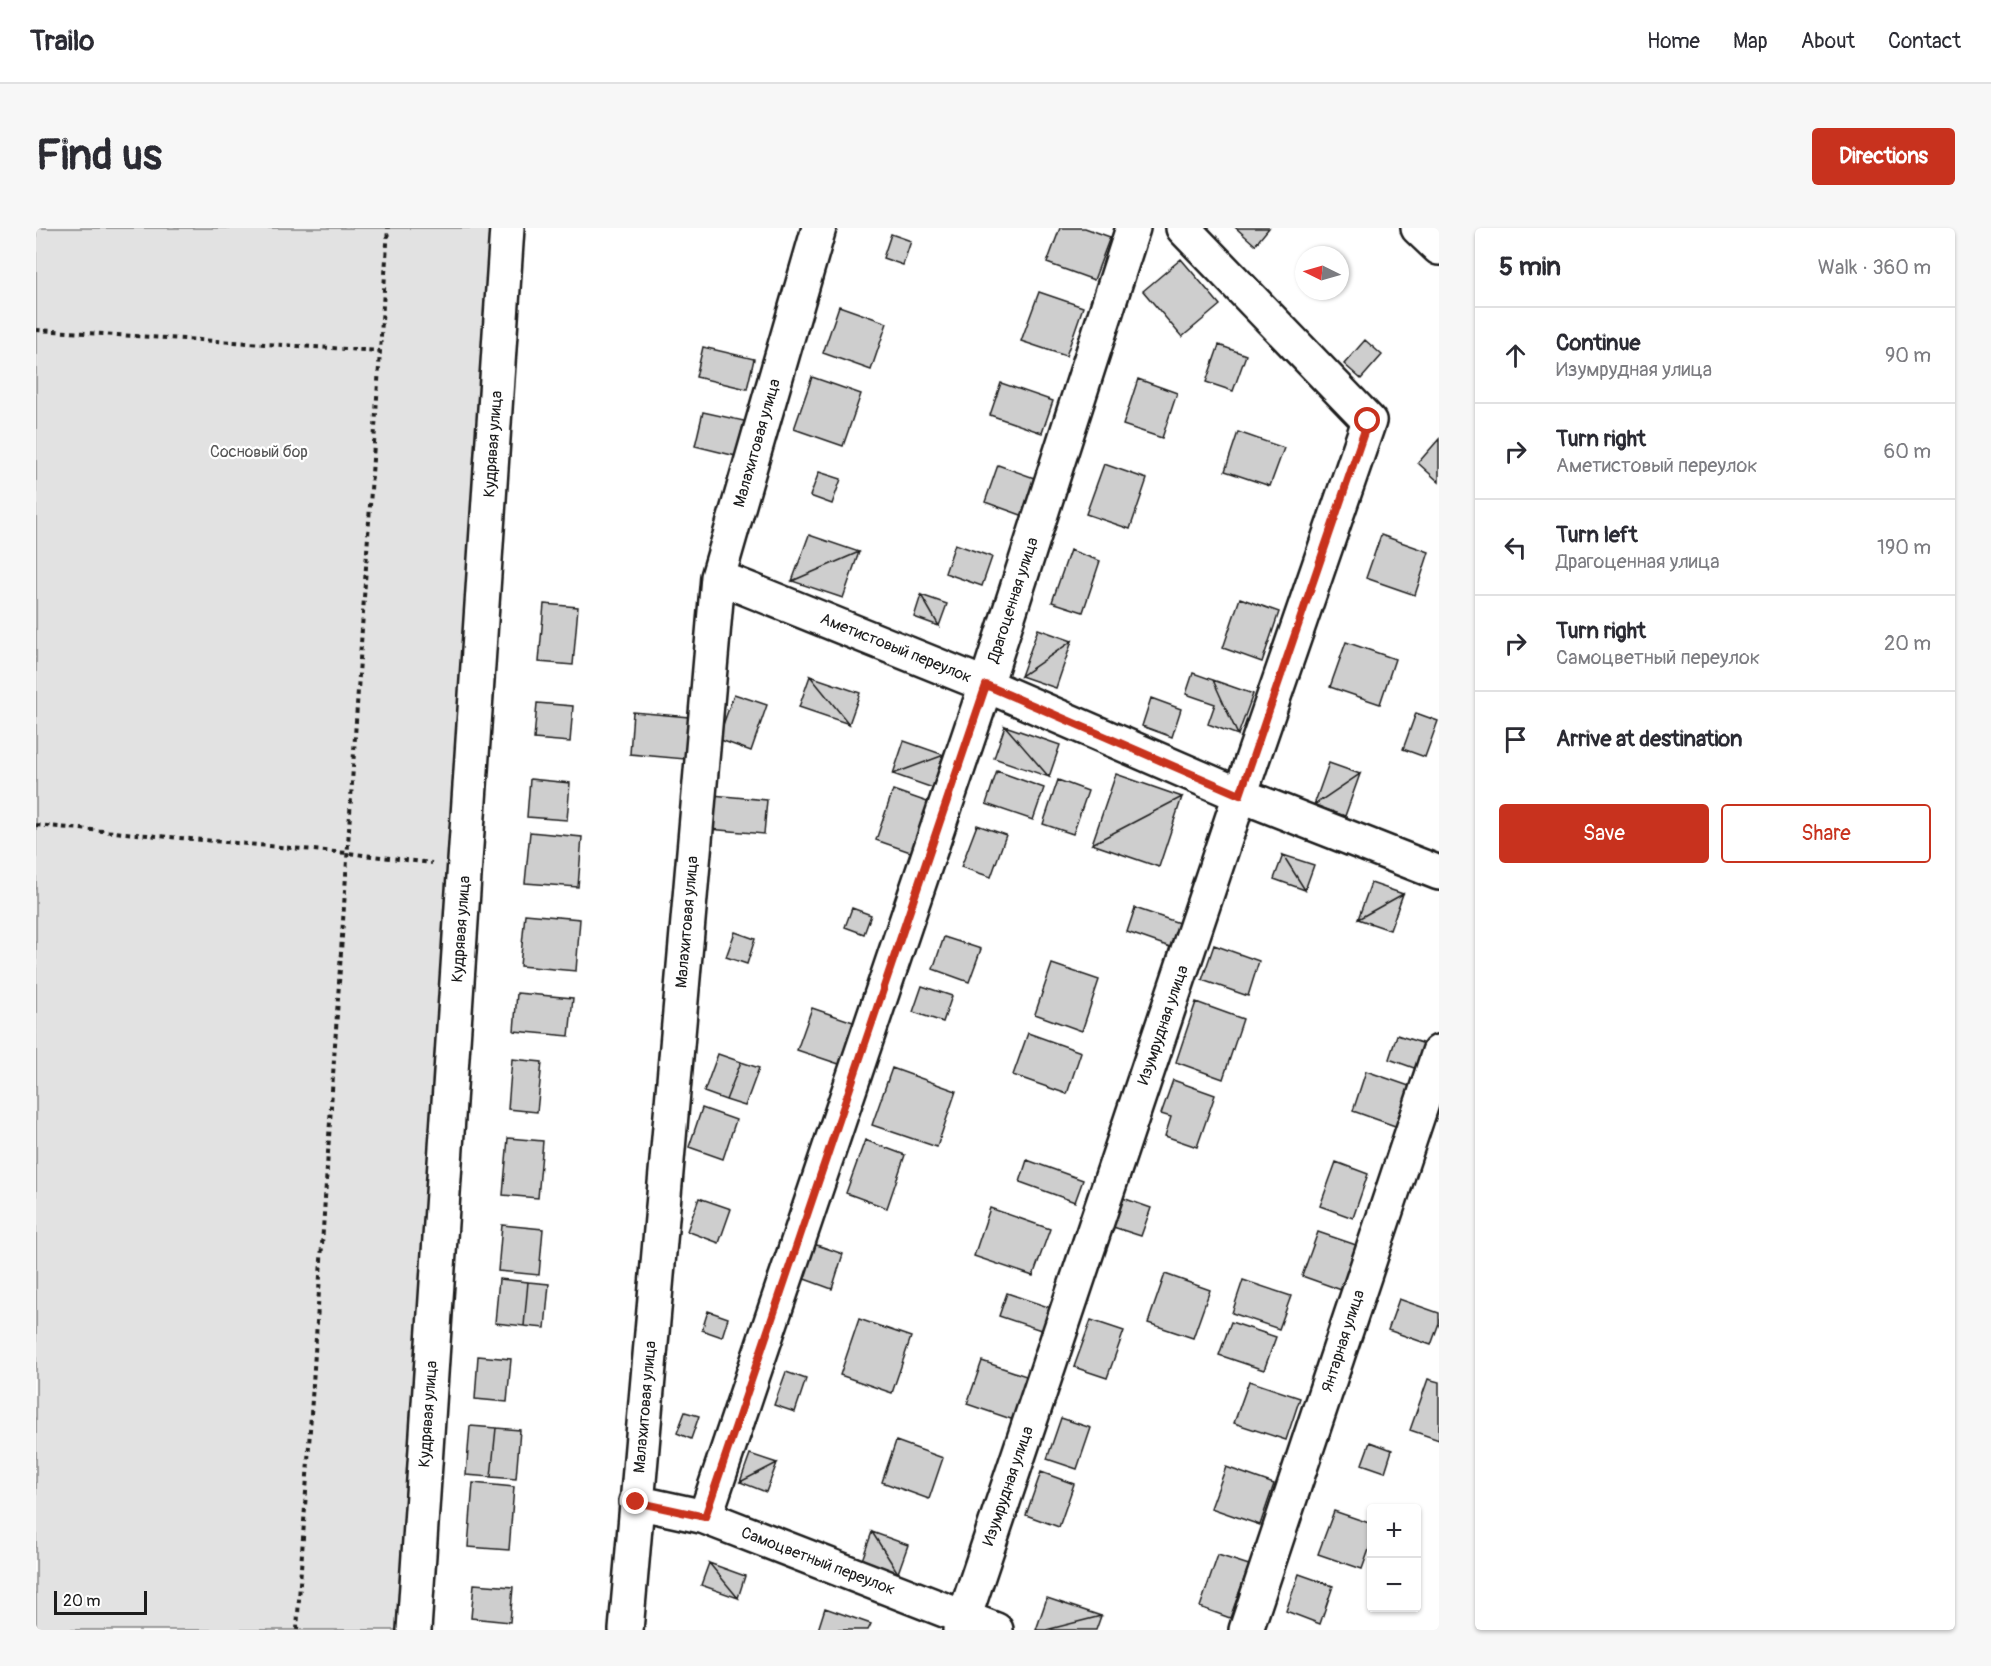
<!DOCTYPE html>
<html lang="en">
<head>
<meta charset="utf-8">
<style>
	:root { --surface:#fff; --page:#f7f7f7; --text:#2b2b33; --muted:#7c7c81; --line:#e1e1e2; --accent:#c8321e }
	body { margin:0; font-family:Pangolin,sans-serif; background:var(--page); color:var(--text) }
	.controls { position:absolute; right:18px; bottom:18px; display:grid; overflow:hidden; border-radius:6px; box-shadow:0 2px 4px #0004 }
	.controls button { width:54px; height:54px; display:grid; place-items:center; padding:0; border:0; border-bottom:2px solid var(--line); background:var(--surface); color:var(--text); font:30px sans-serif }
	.compass { position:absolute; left:1259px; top:18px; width:54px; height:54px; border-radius:50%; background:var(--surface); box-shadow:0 2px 4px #0004; rotate:275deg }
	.scale { position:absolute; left:18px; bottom:15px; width:93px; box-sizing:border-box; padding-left:6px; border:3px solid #1c1c1c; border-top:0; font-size:16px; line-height:21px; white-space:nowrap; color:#1c1c1c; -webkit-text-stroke:4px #fff; paint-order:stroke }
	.stop { position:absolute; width:18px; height:18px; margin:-14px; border:4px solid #c8321e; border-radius:50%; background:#fff }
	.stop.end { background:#c8321e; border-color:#fff; box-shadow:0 2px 6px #0008 }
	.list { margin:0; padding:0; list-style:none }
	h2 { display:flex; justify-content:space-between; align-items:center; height:78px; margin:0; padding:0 24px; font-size:26px }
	h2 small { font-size:20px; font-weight:400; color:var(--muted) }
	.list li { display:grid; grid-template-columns:39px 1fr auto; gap:18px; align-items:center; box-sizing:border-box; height:96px; padding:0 24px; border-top:2px solid var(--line) }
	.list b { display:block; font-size:22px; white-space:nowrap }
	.list p { margin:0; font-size:20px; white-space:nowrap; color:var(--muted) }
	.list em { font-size:20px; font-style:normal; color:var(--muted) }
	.actions { display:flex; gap:12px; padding:18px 24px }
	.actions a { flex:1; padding:14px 0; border:2px solid var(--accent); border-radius:6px; text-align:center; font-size:21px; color:var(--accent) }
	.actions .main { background:var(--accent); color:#fff }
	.icon { flex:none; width:33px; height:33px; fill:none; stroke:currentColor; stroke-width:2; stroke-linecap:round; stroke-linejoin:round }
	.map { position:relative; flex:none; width:1403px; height:1402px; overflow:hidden; border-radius:6px }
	header { display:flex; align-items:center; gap:36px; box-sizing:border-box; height:84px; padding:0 30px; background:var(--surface); border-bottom:2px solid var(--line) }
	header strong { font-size:28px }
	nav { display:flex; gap:33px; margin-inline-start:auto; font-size:21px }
	.intro { display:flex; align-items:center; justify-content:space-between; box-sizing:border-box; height:144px; padding:0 36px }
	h1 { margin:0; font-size:42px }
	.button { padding:15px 27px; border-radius:6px; background:var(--accent); color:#fff; font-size:21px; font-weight:700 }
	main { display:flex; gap:36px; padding:0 36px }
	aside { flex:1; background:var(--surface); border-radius:6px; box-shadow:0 2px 4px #0004 }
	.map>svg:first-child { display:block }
</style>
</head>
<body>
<header>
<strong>Trailo</strong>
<nav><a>Home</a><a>Map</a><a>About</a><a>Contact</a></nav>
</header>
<div class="intro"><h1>Find us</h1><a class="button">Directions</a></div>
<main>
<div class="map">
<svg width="1403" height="1402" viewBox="0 0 1403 1402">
	<rect width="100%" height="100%" fill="#fff"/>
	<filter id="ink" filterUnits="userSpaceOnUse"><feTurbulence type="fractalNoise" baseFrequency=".0167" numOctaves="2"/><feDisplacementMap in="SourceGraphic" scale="12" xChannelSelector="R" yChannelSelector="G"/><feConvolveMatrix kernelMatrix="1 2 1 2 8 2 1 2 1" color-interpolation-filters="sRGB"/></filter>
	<g filter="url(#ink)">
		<!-- green -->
		<path fill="#e2e2e2" stroke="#7f7f7f" stroke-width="1.5" d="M0 0H461L369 1402H0Z"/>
		<!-- building -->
		<path fill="#cecece" stroke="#1c1c1c" stroke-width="1.5" d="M1024 0H1049L1074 9 1058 52 1011 35Z
			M1200 0H1233L1219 17Z
			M855 6 875 13 867 37 847 30Z
			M1145 31 1184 77 1146 109 1107 63Z
			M1003 64 1047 79 1030 128 985 113Z
			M803 78 851 95 835 142 787 125Z
			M1329 112 1346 127 1325 151 1308 136Z
			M1183 117 1210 127 1197 163 1170 154Z
			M667 119 718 131 711 161 660 149Z
			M776 149 825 166 807 218 758 201Z
			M1102 151 1141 165 1126 210 1087 197Z
			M965 155 1017 173 1006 205 954 187Z
			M667 184 708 193 700 228 659 218Z
			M1202 204 1248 220 1234 258 1189 243Z
			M1403 211V254L1382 235Z
			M1068 236 1111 251 1094 301 1050 286Z
			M962 237 1001 251 988 288 949 274Z
			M783 244 805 251 796 276 774 268Z
			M773 307 823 324 756 353Z
			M1345 307 1393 324 1379 367 1330 350Z
			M919 316 956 329 946 358 909 345Z
			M1034 322 1064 333 1047 384 1016 374Z
			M823 324 807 370 756 353Z
			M885 367 911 376 903 398Z
			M885 367 903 398 878 389Z
			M1204 370 1243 384 1226 434 1187 420Z
			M508 376 542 379 537 437 503 434Z
			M1002 401 1036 413 985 448Z
			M1036 413 1020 460 985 448Z
			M1310 414 1359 431 1344 476 1294 459Z
			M1157 445 1177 452 1202 507 1172 496 1179 476 1150 466Z
			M774 448 813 496 763 479Z
			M774 448 824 465 813 496Z
			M1177 452 1217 466 1202 507Z
			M698 466 731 477 715 523 682 511Z
			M1115 470 1145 481 1136 509 1106 498Z
			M501 475 537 478 534 514 498 511Z
			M597 484 653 489 649 531 594 526Z
			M1380 485 1402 493 1389 529 1367 521Z
			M969 498 1013 549 958 530Z
			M969 498 1024 517 1013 549Z
			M868 513 908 527 857 546Z
			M908 527 897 560 857 546Z
			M1293 535 1324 546 1278 577Z
			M961 543 1008 560 997 592 950 576Z
			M1080 546 1146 569 1056 616Z
			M1324 546 1309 588 1278 577Z
			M494 551 534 555 531 592 491 589Z
			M1022 552 1052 563 1037 606 1007 596Z
			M857 562 897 576 880 626 840 612Z
			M676 567 731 572 728 606 673 601Z
			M1146 569 1123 639 1056 616Z
			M941 597 970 607 955 649 925 639Z
			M494 604 546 609 542 659 489 655Z
			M1247 627 1278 637 1269 662Z
			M1247 627 1269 662 1238 651Z
			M1335 655 1367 666 1322 691Z
			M1367 666 1354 702 1322 691Z
			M816 680 835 687 828 706 809 699Z
			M1099 680 1146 696 1137 720 1091 704Z
			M489 686 544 691 540 743 484 738Z
			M699 704 719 711 711 736 690 729Z
			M908 709 945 721 933 754 897 741Z
			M1178 717 1223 733 1212 768 1166 752Z
			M1016 736 1063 752 1046 803 999 786Z
			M886 758 916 768 907 794 877 784Z
			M481 765 537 770 533 808 478 803Z
			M1160 774 1207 791 1187 851 1140 834Z
			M776 780 820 795 806 837 761 822Z
			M992 805 1045 824 1031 866 977 847Z
			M1361 807 1389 816 1381 841 1353 831Z
			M682 826 705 834 690 872 668 864Z
			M476 831 506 834 501 884 472 881Z
			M705 834 723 840 709 878 690 872Z
			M856 840 920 863 901 919 836 897Z
			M1330 843 1376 859 1362 899 1317 883Z
			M1137 852 1179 867 1161 919 1129 908 1135 889 1125 886Z
			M666 880 700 892 687 931 653 919Z
			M472 910 507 913 502 970 467 967Z
			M829 912 869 927 851 980 810 965Z
			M991 932 1047 952 1039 974 984 954Z
			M1300 934 1332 946 1317 990 1284 978Z
			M1084 969 1115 980 1105 1008 1074 998Z
			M663 970 695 981 683 1015 651 1003Z
			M954 980 1014 1001 997 1048 938 1028Z
			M466 997 507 1001 503 1047 462 1043Z
			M1282 1004 1326 1019 1311 1064 1266 1048Z
			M775 1015 807 1026 796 1061 763 1049Z
			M1129 1046 1174 1062 1157 1110 1112 1095Z
			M463 1051 492 1054 488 1098 459 1095Z
			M1207 1052 1255 1068 1243 1101 1196 1085Z
			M492 1054 513 1056 509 1100 488 1098Z
			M971 1065 1015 1080 1008 1103 963 1088Z
			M1363 1071 1403 1085V1095L1395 1117 1352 1102Z
			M672 1083 692 1090 686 1109 666 1102Z
			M823 1091 875 1109 856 1165 804 1147Z
			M1055 1092 1088 1103 1071 1150 1038 1139Z
			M1195 1094 1240 1109 1228 1142 1183 1127Z
			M442 1128 475 1131 471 1174 439 1171Z
			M946 1133 993 1149 978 1192 931 1176Z
			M750 1144 770 1151 759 1184 738 1177Z
			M1392 1151 1403 1154V1212L1374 1202Z
			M1213 1153 1264 1170 1250 1212 1198 1195Z
			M649 1184 663 1188 655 1211 641 1205Z
			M1025 1190 1055 1200 1041 1241 1011 1231Z
			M434 1198 460 1200 455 1249 430 1247Z
			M460 1200 484 1202 480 1251 455 1249Z
			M860 1213 907 1230 893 1271 846 1254Z
			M1334 1214 1356 1222 1349 1244 1326 1236Z
			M714 1226 741 1235 704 1254Z
			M741 1235 730 1264 704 1254Z
			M1190 1239 1238 1256 1224 1297 1175 1280Z
			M1005 1244 1038 1256 1023 1299 990 1287Z
			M437 1255 478 1259 473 1322 432 1319Z
			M1298 1283 1336 1296V1313L1326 1341 1282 1326Z
			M836 1304 862 1345 826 1332Z
			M836 1304 872 1317 862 1345Z
			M1182 1327 1213 1337 1194 1390 1164 1379Z
			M673 1335 709 1348 702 1370Z
			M673 1335 702 1370 665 1357Z
			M1263 1346 1297 1358 1284 1396 1250 1383Z
			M438 1356 477 1359 474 1394 435 1390Z
			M1011 1370 1065 1388 1010 1402H1000Z
			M789 1380 835 1396 832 1402H782Z
			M1065 1388 1060 1402H1010Z"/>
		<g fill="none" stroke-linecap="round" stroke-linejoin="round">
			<!-- minor casing -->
			<g stroke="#1c1c1c" stroke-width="38">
				<path id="minor" d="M1382 0 1403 20
					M682 349 950 457 1204 567 1403 645
					M600 1274 669 1289 960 1402
					M669 1289 950 457 1097 0
					M378 1402 471 0
					M590 1402 682 349 783 0
					M924 1402 1204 567 1333 193 1147 0
					M1210 1402 1403 824"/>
			</g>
			<!-- path -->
			<path stroke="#1c1c1c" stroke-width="4" stroke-dasharray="4.5 4.5" stroke-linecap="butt" d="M0 102 344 123
				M0 597 311 625 396 635
				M261 1402 352 0"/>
			<!-- minor -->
			<use href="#minor" stroke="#fff" stroke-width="33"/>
		</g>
	</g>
	<g fill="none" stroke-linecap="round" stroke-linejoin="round" filter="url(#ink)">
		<!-- route -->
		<path stroke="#c8321e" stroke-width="8" d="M600 1274 669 1289 950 457 1204 567 1332 193"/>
	</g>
	<g text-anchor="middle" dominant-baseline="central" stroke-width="4.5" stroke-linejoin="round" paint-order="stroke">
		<!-- street labels -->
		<g font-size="16" fill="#1c1c1c" stroke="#fff">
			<text transform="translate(721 215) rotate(-74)">Малахитовая улица</text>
			<text transform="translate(457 216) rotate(-86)">Кудрявая улица</text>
			<text transform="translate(977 372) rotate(-72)">Драгоценная улица</text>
			<text transform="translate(860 420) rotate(22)">Аметистовый переулок</text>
			<text transform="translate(651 694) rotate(-85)">Малахитовая улица</text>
			<text transform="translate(425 701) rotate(-86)">Кудрявая улица</text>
			<text transform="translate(1127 797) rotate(-71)">Изумрудная улица</text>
			<text transform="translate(1307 1113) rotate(-72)">Янтарная улица</text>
			<text transform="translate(609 1179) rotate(-85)">Малахитовая улица</text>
			<text transform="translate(392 1186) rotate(-86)">Кудрявая улица</text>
			<text transform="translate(972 1258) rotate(-71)">Изумрудная улица</text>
			<text transform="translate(782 1333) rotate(21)">Самоцветный переулок</text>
		</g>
		<!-- park labels -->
		<g font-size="16" fill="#575757" stroke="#fff">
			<text x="223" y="224">Сосновый бор</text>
		</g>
	</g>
</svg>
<div class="controls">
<button>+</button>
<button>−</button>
</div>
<svg class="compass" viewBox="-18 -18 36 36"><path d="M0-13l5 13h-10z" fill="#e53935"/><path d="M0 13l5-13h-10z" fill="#7c7c81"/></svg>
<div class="scale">20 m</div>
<div class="stop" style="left:1332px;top:193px"></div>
<div class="stop end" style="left:600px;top:1274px"></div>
</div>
<aside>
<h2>5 min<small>Walk · 360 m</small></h2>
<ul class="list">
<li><svg class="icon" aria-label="ahead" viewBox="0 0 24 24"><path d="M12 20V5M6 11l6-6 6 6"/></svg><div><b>Continue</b><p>Изумрудная улица</p></div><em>90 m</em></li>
<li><svg class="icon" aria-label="right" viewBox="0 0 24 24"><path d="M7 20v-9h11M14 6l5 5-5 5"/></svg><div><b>Turn right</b><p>Аметистовый переулок</p></div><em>60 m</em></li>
<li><svg class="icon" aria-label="left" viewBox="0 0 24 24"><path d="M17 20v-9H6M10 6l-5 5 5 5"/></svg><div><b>Turn left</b><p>Драгоценная улица</p></div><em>190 m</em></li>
<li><svg class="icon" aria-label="right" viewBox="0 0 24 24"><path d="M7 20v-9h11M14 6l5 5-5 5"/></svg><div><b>Turn right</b><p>Самоцветный переулок</p></div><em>20 m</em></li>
<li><svg class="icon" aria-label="arrive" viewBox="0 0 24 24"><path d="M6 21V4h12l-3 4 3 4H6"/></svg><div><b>Arrive at destination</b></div></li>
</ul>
<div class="actions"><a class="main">Save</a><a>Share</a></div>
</aside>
</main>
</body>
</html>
